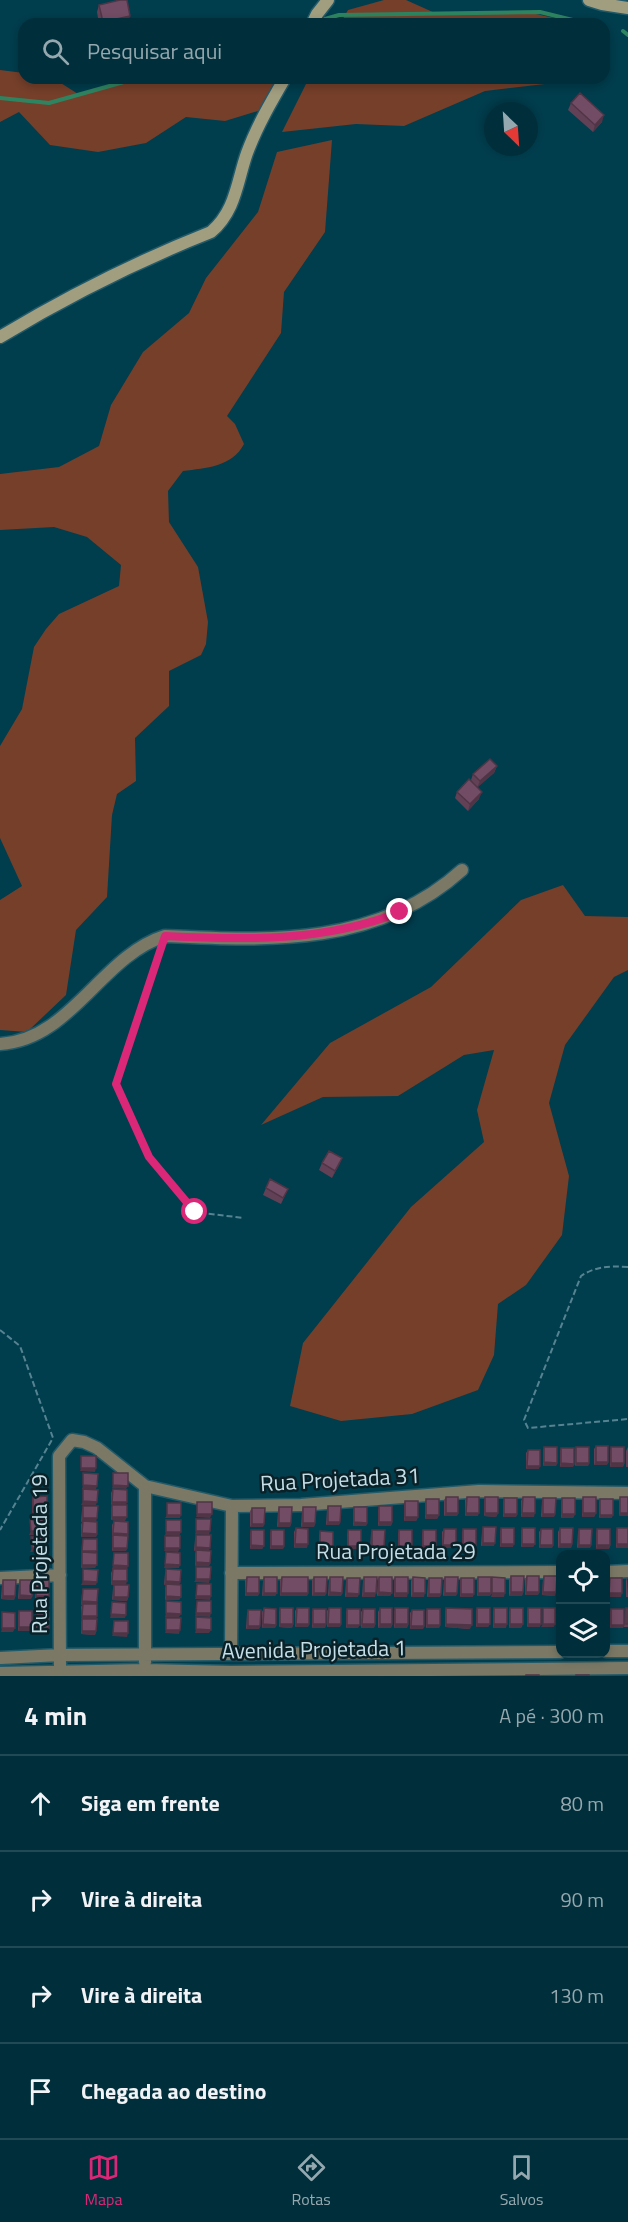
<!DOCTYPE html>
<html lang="pt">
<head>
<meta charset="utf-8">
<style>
	:root { --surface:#002e3a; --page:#0a3642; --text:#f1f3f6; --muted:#95a8af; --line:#224a54; --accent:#db2777 }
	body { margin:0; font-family:"Titillium Web",sans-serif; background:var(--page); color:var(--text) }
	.controls { position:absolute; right:18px; bottom:18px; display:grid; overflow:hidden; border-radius:12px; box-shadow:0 3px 9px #0003 }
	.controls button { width:54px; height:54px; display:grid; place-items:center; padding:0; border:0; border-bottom:2px solid var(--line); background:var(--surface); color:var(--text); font:30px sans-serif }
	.compass { position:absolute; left:484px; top:102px; width:54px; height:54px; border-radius:50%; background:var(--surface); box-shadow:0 3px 9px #0003; rotate:155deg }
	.stop { position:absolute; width:18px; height:18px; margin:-14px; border:4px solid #db2777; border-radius:50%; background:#fff }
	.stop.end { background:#db2777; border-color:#fff; box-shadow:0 2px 6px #0008 }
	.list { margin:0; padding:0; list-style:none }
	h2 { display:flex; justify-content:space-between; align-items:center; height:78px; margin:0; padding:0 24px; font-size:26px }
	h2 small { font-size:20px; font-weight:400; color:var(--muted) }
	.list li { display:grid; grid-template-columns:39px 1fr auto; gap:18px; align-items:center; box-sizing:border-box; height:96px; padding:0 24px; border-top:2px solid var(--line) }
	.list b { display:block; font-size:22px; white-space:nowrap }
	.list em { font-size:20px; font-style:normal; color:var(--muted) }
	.icon { flex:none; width:33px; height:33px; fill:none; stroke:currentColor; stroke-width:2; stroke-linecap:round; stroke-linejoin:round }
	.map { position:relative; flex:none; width:628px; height:1676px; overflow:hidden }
	.search { position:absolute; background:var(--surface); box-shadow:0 3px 9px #0003; left:18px; right:18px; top:18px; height:66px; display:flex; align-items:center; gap:15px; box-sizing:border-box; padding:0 21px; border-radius:18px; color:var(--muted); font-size:22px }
	.sheet { height:462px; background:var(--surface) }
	nav { display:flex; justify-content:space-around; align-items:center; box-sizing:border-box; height:84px; border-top:2px solid var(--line); background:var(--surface); font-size:16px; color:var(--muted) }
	nav a { display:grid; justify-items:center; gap:3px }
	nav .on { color:var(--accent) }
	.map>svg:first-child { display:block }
</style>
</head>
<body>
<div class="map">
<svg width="628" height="1676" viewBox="0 0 628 1676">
	<rect width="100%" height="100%" fill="#003d4d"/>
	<!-- green -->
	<path fill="#753f2a" d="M384 0H406L435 13 527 12 581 24H340L348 10Z
		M0 70 24 73V78H53L78 94 144 78H279L261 110 225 121 186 117 146 143 98 152 50 145 19 112 0 122Z
		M309 78H573L571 81 485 91 404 126 356 124 282 132Z
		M332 140 325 232 284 292 281 333 227 416 235 424 244 444C232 467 206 468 183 471L168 491 169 522 198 567 208 622 206 644 201 655 169 671V706L135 738 136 781 117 794 112 815 107 897 76 930 66 995 27 1032 0 1030V900L22 886 0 838V746L22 709 34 647 46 629 59 614 119 586 121 565 87 537 54 527 0 530V474L59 467 99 446 111 405 143 352 189 313 206 278 258 212 277 152Z
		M563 885 585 916 628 917V970L614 977 565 1045 549 1103 569 1176 562 1235 526 1285 498 1304 494 1355 478 1390 412 1414 341 1421 290 1406 303 1343 411 1207 484 1142 477 1110 494 1050 464 1055 398 1096 323 1097 261 1125 330 1043 431 987 521 900Z"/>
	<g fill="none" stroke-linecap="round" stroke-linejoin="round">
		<!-- stream -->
		<path stroke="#2e8460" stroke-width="4" d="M325 19 339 15 540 12 589 24
			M623 31 628 35
			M0 98 49 103 138 78"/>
		<!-- street casing -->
		<g stroke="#235a69" stroke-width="15">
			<path id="street" d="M0 1044C71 1040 101 956 165 936 271 941 378 946 462 870
				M145 1486V1662
				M606 1572 628 1571
				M231 1573 560 1572
				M0 1578 60 1575
				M606 1651H628
				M231 1654 232 1506
				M0 1658 60 1655 560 1652
				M60 1672 59 1456 72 1440 84 1442 97 1448 145 1486 232 1506 301 1505 479 1491 628 1493
				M0 1673 145 1670 231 1672 628 1668"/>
		</g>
		<!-- secondary casing -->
		<g stroke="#235a69" stroke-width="15">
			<path id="secondary" d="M589 0 602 4 628 8
				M312 24 317 14 328 0
				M0 337C68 296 138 261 211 232 236 211 237 181 247 153 257 126 271 102 285 78"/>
		</g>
		<!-- path -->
		<path stroke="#568391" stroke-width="2" stroke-dasharray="6 3" stroke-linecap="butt" d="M160 951 116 1084 149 1157 194 1212 244 1218
			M628 1267C610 1266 596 1266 581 1276L524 1420 528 1428 628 1419
			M0 1330 20 1346 53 1438 0 1530"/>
		<!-- street -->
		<use href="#street" stroke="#7b7966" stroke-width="12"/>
		<!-- secondary -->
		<use href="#secondary" stroke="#a19e80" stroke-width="12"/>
	</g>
	<!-- wall -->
	<path fill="#624156" d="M99 5 128 23 123 24H99L97 12Z
		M571 103 602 122 593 132 568 110Z
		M497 766 494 773 477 787 479 799 468 811 455 798 457 792 475 786 471 780 473 774Z
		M342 1158 339 1165 332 1178 319 1170 322 1163Z
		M266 1188 288 1189 281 1204 263 1195Z
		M596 1446 608 1462 607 1465H594V1449Z
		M544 1447 557 1463 556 1466H543V1450Z
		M576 1447 589 1463 588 1466H575V1450Z
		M611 1447 624 1463 623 1467H610V1451Z
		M628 1447V1467H626V1451Z
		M561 1448 574 1464 573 1467H560V1451Z
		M528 1450 539 1469H526V1453Z
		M113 1489 126 1505 125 1521 111 1520V1508L112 1505H111V1493Z
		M33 1497 47 1509 46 1513H32V1500Z
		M446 1497 458 1513 457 1516H444V1500Z
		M467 1497 478 1516H465V1500Z
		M485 1497 498 1513 496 1517 484 1516V1501Z
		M523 1497 534 1517H521V1501Z
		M583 1497 596 1513 594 1517H582V1501Z
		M620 1497H628L619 1516V1500Z
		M504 1498 517 1514 516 1517H503V1501Z
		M543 1498 555 1514 554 1517H541L542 1501Z
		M562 1498 575 1514 573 1518H561V1502Z
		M426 1499 439 1515 437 1519H425V1503Z
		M600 1499 612 1518H599V1502Z
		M405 1501 418 1517 416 1521H404V1505Z
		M83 1506 96 1522 97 1534 96 1537H81V1525L82 1522H81L82 1510Z
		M328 1506 340 1522 339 1525H326L327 1509Z
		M379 1506 392 1522 391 1526H378V1510Z
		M279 1507 291 1523 290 1527H277L278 1511Z
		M303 1507 315 1523 314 1527H301L302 1511Z
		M354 1507 367 1523 366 1526H353V1510Z
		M252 1508 264 1524 263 1527H250V1511Z
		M114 1521 128 1534 127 1548 126 1551H112V1525Z
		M483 1527 494 1546H481L482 1531Z
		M296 1528 307 1548H294V1532Z
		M501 1528 513 1547H500V1531Z
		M522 1528 535 1544 533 1547H521V1531Z
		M560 1528 572 1544 571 1548H558V1532Z
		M617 1528H628V1548H616V1532Z
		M444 1529 455 1548H442V1532Z
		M463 1529 476 1545 474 1548H462V1532Z
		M541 1529 553 1545 552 1548H539V1532Z
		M579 1529 591 1545 590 1548H577L578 1532Z
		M597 1529 610 1545 609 1549H596V1533Z
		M251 1530 264 1546 262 1549H250V1533Z
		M271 1530 284 1546 283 1549H270V1533Z
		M348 1530 361 1546 359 1549H347V1534Z
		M372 1530 384 1546 383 1549H370L371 1533Z
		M399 1530 411 1550 398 1549V1533Z
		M423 1530 435 1549H422V1533Z
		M320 1531 333 1547 331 1551H319V1535Z
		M196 1535 209 1551 210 1563 209 1566H195V1554L196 1551H194L195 1539Z
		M83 1539 97 1553 95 1568H81L82 1542Z
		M113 1569 126 1585 128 1597 127 1601 112 1600 113 1588 114 1585H111V1573Z
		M166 1569 180 1582 179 1584 181 1597 179 1600H165V1588L166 1585H164L165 1573Z
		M511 1576 523 1592 522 1596H509V1580Z
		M527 1576 539 1592 538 1595H525V1579Z
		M544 1576 555 1596 542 1595 543 1579Z
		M247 1577 259 1593 258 1596H245V1580Z
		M264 1577 277 1593 275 1596H262L263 1581Z
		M282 1577 308 1593 307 1596H280V1580Z
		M314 1577 326 1593 325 1596H312V1580Z
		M330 1577 342 1593 341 1596H328L329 1580Z
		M364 1577 375 1597H362L363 1581Z
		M379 1577 392 1593 390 1596H377L378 1580Z
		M395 1577 407 1597H394V1581Z
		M413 1577 424 1597H411V1581Z
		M445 1577 457 1593 456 1596H443L444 1580Z
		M478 1577 491 1593 490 1596H477V1580Z
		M560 1577 561 1596H559V1580Z
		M627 1577 628 1597H626V1581Z
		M347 1578 358 1597H345L346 1581Z
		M429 1578 441 1594 440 1597H427L428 1581Z
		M461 1578 473 1597H460V1581Z
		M3 1580 15 1596 14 1600 1 1599 2 1584Z
		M20 1580 32 1596 31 1599H18L19 1583Z
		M36 1580 49 1596 47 1599H35V1583Z
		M83 1589 96 1604V1631L95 1635 81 1634V1622L82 1619 81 1607 82 1605H81L82 1593Z
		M264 1608 276 1625 275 1628H262V1612Z
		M280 1608 293 1624 292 1628 279 1627V1612Z
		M297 1608 309 1624 308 1627H295V1611Z
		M329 1608 341 1624 340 1627H327V1611Z
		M380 1608 392 1624 391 1628H378V1612Z
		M395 1608 408 1624 407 1628H394V1612Z
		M446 1608 470 1629 445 1627V1611Z
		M477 1608 490 1624 488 1627H476V1611Z
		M494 1608 506 1628H493V1612Z
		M510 1608 523 1624 521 1628H509V1612Z
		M528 1608 540 1627H527V1611Z
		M626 1608H628V1627H624L625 1612Z
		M313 1609 326 1624 325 1628H312V1612Z
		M347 1609 358 1628H346V1612Z
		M363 1609 375 1624 374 1628H361V1612Z
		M427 1609 440 1625 439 1628H426V1612Z
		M560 1609 561 1628H558L559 1612Z
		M611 1609 624 1625 623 1628H610V1612Z
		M248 1610 260 1626 259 1629H246L247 1613Z
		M412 1610 424 1626 423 1629H410V1613Z
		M19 1611 32 1627 30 1631H18V1615Z
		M36 1612 49 1628 47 1632H35V1616Z"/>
	<!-- shaded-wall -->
	<path fill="#503546" d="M130 16 128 23 123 24H103V22Z
		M604 115 602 122 593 132 595 125Z
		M497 766 494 773 477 788 480 781Z
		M482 792 479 799 468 811 470 804Z
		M342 1158 339 1165 332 1178 335 1171Z
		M544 1462 557 1463 556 1466H543Z
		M596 1462H608L607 1465H594Z
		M561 1463 574 1464 573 1467H560Z
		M576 1463H589L588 1466H575Z
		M611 1463H624L623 1467H610Z
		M527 1466H540L539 1469H526Z
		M81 1468H96L95 1472 80 1471Z
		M83 1485 97 1486 96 1489H82Z
		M113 1485 128 1486 126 1489 112 1488Z
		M83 1501 97 1502 96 1505H81Z
		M112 1502H127L126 1505H111Z
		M47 1509 46 1513H32L33 1510Z
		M446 1513H458L457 1516H444Z
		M466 1513H479L478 1516H465Z
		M485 1513H498L496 1517 484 1516Z
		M522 1513H535L534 1517H521Z
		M583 1513H596L594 1517H582Z
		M620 1513H628V1516H619Z
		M197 1514H212L210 1518 196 1517Z
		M504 1514H517L516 1517H503Z
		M543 1514H555L554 1517H541Z
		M562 1514H575L573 1518H561Z
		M167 1515H181L180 1518H165Z
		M426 1515H439L437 1519H425Z
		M600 1515H613L612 1518H599Z
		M112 1517H127L125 1521 111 1520Z
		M405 1517H418L416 1521H404Z
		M83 1518H97L96 1522H81Z
		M328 1522H340L339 1525H326Z
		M354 1522 367 1523 366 1526H353Z
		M379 1522H392L391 1526H378Z
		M279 1523H291L290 1527H277Z
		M303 1523H315L314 1527H301Z
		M252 1524H264L263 1527H250Z
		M31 1531H43L42 1535H29Z
		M196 1531H210L209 1535 195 1534Z
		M166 1532H181L179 1536 165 1535Z
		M82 1533 97 1534 96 1537H81Z
		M113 1533 128 1534 127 1537H112Z
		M483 1543H495L494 1546H481Z
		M295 1544H308L307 1548H294Z
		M501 1544H514L513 1547H500Z
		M522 1544H535L533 1547H521Z
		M560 1544H572L571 1548H558Z
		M617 1544H628V1548H616Z
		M251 1545 264 1546 262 1549H250Z
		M443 1545H456L455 1548H442Z
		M463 1545H476L474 1548H462Z
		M540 1545H553L552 1548H539Z
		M579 1545H591L590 1548H577Z
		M597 1545H610L609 1549H596Z
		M271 1546H284L283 1549H270Z
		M348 1546H361L359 1549H347Z
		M372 1546H384L383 1549H370Z
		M399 1546H412L411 1550 398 1549Z
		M423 1546H436L435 1549H422Z
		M196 1547 210 1548 209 1551H194Z
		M320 1547H333L331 1551H319Z
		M32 1548H44L42 1551 30 1552Z
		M113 1548H127L126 1551H112Z
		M165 1548H180L178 1552 164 1551Z
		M196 1562 210 1563 209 1566H195Z
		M165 1564 180 1565 179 1568H164Z
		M82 1565H97L95 1568H81Z
		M113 1565 128 1566 127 1569H112Z
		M196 1579H210L209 1583 194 1582Z
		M83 1581 97 1582 96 1585H81Z
		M112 1581H127L126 1585H111Z
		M166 1581 180 1582 179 1585H164Z
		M330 1592 342 1593 341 1596H328Z
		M379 1592 392 1593 390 1596H377Z
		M511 1592H523L522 1596H509Z
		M526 1592H539L538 1595H525Z
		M543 1592H556L555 1596 542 1595Z
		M246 1593H259L258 1596H245Z
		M264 1593H277L275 1596H262Z
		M281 1593H308L307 1596H280Z
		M314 1593H326L325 1596H312Z
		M347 1593 359 1594 358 1597H345Z
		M364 1593H376L375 1597H362Z
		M395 1593H408L407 1597H394Z
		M413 1593H425L424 1597H411Z
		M445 1593H457L456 1596H443Z
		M478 1593H491L490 1596H477Z
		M492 1593H505L504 1597H491Z
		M609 1593H622L621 1597H608Z
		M429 1594H441L440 1597H427Z
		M461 1594H474L473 1597H460Z
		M20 1595 32 1596 31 1599H18Z
		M3 1596H15L14 1600 1 1599Z
		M36 1596H49L47 1599H35Z
		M166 1596 181 1597 179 1600H165Z
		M196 1596H211L210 1600 195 1599Z
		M114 1597H128L127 1601 112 1600Z
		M82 1601 97 1602 96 1605H81Z
		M166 1613 181 1614 179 1617H165Z
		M196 1613H211L210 1617 195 1616Z
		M111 1614 126 1615 125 1618H110Z
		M82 1616H97L96 1620 81 1619Z
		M263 1624 276 1625 275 1628H262Z
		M280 1624H293L292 1628 279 1627Z
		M296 1624H309L308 1627H295Z
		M313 1624H326L325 1628H312Z
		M328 1624H341L340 1627H327Z
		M362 1624H375L374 1628H361Z
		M380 1624H392L391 1628H378Z
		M395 1624H408L407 1628H394Z
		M446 1624 472 1625 470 1629 445 1627Z
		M477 1624H490L488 1627H476Z
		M494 1624H507L506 1628H493Z
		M510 1624H523L521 1628H509Z
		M528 1624H541L540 1627H527Z
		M543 1624H555L554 1627H541Z
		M347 1625H360L358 1628H346Z
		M427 1625H440L439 1628H426Z
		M611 1625H624L623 1628H610Z
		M248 1626H260L259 1629H246Z
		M411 1626H424L423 1629H410Z
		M19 1627H32L30 1631H18Z
		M2 1628H15L13 1632H1Z
		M36 1628H49L47 1632H35Z
		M196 1629 211 1630 209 1633H195Z
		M166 1630H180L179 1634 165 1633Z
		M82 1631H96L95 1635 81 1634Z
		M113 1633H128L127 1637 112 1636Z"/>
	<!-- building -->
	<path fill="#724c64" stroke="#503546" stroke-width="1.5" d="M120 0H127L130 16 103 22 99 5Z
		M580 93 604 115 595 125 571 103Z
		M490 759 497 766 480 781 473 774Z
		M469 779 482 792 470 804 457 792Z
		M329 1151 342 1158 335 1171 322 1163Z
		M270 1179 288 1189 283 1198 266 1188Z
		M596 1446H608V1462H596Z
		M544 1447H557V1463L544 1462Z
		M576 1447H589V1463H576Z
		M611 1447H624V1463H611Z
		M561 1448H574V1464L561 1463Z
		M528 1450H540V1466H527Z
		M81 1456H96V1468H81Z
		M83 1473 98 1474 97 1486 83 1485Z
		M113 1473H128V1486L113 1485Z
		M83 1489 98 1490 97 1502 83 1501Z
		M113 1489 127 1490V1502H112Z
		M47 1496V1509L33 1510V1497Z
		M446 1497H458V1513H446Z
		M467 1497H479V1513H466Z
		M485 1497H498V1513H485Z
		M523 1497H535V1513H522Z
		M583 1497H596V1513H583Z
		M620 1497H628V1513H620Z
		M504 1498H517V1514H504Z
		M543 1498H556L555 1514H543Z
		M562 1498H575V1514H562Z
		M426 1499H439V1515H426Z
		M600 1499H613V1515H600Z
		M405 1501H418V1517H405Z
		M197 1502H212V1514H197Z
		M167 1503H181V1515H167Z
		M112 1505H127V1517H112Z
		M83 1506H98L97 1518H83Z
		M328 1506H341L340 1522H328Z
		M379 1506H392V1522H379Z
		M279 1507H292L291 1523H279Z
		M303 1507H316L315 1523H303Z
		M354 1507H367V1523L354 1522Z
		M252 1508H265L264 1524H252Z
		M30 1519H43V1531H31Z
		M196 1519H211L210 1531H196Z
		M166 1520H181V1532H166Z
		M83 1521 97 1522V1534L82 1533Z
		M114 1521 128 1522V1534L113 1533Z
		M483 1527H496L495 1543H483Z
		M296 1528 308 1529V1544H295Z
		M501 1528H514V1544H501Z
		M522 1528H535V1544H522Z
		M560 1528H573L572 1544H560Z
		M617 1528H628V1544H617Z
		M444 1529H456V1545H443Z
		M463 1529H476V1545H463Z
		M541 1529H553V1545H540Z
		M579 1529H592L591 1545H579Z
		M597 1529H610V1545H597Z
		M251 1530H264V1546L251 1545Z
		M271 1530H284V1546H271Z
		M348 1530H361V1546H348Z
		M372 1530H385L384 1546H372Z
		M399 1530H412V1546H399Z
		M423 1530H436V1546H423Z
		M320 1531 333 1532V1547H320Z
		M113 1535 128 1536 127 1548H113Z
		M196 1535H211L210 1548 196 1547Z
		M43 1536 44 1548H32L31 1537Z
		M165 1536H180V1548H165Z
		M83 1539H97V1551H82Z
		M196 1550 211 1551 210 1563 196 1562Z
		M82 1552 97 1553V1565H82Z
		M166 1552 180 1553V1565L165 1564Z
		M114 1553H128V1566L113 1565Z
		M196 1567H211L210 1579H196Z
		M83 1569 98 1570 97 1582 83 1581Z
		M113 1569H127V1581H112Z
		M166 1569 181 1570 180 1582 166 1581Z
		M511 1576H524L523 1592H511Z
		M527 1576H539V1592H526Z
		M544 1576H557L556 1592H543Z
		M247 1577H259V1593H246Z
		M264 1577H277V1593H264Z
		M282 1577H308V1593H281Z
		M314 1577H327L326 1593H314Z
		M330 1577H343L342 1593 330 1592Z
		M364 1577H377L376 1593H364Z
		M379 1577H392V1593L379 1592Z
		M395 1577H408V1593H395Z
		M413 1577 425 1578V1593H413Z
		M445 1577H458L457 1593H445Z
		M478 1577H491V1593H478Z
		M492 1577 505 1578V1593H492Z
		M347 1578H360L359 1594 347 1593Z
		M429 1578H442L441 1594H429Z
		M461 1578H474V1594H461Z
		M606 1578H608V1594H606Z
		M610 1578H622V1593H609Z
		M3 1580H16L15 1596H3Z
		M20 1580H33L32 1596 20 1595Z
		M36 1580H49V1596H36Z
		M166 1584 181 1585V1597L166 1596Z
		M197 1584H211V1596H196Z
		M114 1585H129L128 1597H114Z
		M83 1589H98L97 1602 82 1601Z
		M166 1601 181 1602V1614L166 1613Z
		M197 1601H211V1613H196Z
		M112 1602 126 1603V1615L111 1614Z
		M83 1604H97V1616H82Z
		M264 1608 276 1609V1625L263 1624Z
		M280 1608H293V1624H280Z
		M297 1608H309V1624H296Z
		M329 1608H341V1624H328Z
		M380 1608H392V1624H380Z
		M395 1608H408V1624H395Z
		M446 1608 472 1609V1625L446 1624Z
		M477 1608H490V1624H477Z
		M494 1608H507V1624H494Z
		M510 1608H523V1624H510Z
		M528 1608H541V1624H528Z
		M543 1608H555V1624H543Z
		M626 1608H628V1624H626Z
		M313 1609H326V1624H313Z
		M347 1609H360V1625H347Z
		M363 1609H375V1624H362Z
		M427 1609H440V1625H427Z
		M560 1609H561V1625H560Z
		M611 1609H624V1625H611Z
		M248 1610H261L260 1626H248Z
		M412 1610H424V1626H411Z
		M19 1611H32V1627H19Z
		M2 1612 15 1613V1628H2Z
		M36 1612H49V1628H36Z
		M196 1617 211 1618V1630L196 1629Z
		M166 1618H181L180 1630H166Z
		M82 1619H97L96 1631H82Z
		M114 1621H128V1633H113Z
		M526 1675H539V1676H526Z
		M576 1675H589V1676H576Z"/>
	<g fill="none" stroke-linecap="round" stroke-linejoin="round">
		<!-- route -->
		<path stroke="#db2777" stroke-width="8" d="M195 1212 149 1157 116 1084 165 936C245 940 325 942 400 912"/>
	</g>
	<g text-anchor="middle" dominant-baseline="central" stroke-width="5" stroke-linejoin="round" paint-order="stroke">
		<!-- street labels -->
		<g font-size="22" fill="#c5dfe9" stroke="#0b2128">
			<text transform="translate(340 1479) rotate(-3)">Rua Projetada 31</text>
			<text x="396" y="1551">Rua Projetada 29</text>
			<text transform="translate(39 1554) rotate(-90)">Rua Projetada 19</text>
			<text transform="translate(314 1649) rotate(-1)">Avenida Projetada 1</text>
		</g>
	</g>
</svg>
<div class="controls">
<button><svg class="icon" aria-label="locate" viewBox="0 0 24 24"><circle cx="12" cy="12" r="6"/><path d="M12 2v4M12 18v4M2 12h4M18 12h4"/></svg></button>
<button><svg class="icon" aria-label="layers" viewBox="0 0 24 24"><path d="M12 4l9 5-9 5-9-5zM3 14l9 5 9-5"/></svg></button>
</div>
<svg class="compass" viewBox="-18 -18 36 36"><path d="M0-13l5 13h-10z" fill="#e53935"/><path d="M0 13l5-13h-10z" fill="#95a8af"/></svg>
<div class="stop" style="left:195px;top:1212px"></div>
<div class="stop end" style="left:400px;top:912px"></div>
<div class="search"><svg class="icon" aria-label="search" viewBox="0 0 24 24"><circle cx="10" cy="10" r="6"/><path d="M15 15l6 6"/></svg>Pesquisar aqui</div>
</div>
<section class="sheet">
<h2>4 min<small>A pé · 300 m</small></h2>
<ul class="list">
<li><svg class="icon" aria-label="ahead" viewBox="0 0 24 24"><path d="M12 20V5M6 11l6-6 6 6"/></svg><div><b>Siga em frente</b></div><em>80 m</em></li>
<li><svg class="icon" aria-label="right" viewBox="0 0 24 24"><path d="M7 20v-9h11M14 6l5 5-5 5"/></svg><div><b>Vire à direita</b></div><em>90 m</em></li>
<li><svg class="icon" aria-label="right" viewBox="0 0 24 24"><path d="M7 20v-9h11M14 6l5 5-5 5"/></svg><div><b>Vire à direita</b></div><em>130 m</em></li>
<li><svg class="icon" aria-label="arrive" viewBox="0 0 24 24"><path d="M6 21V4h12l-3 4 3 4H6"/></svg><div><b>Chegada ao destino</b></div></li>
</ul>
</section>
<nav>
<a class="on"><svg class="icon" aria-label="map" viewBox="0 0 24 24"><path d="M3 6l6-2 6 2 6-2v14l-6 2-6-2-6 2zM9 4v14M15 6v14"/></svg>Mapa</a>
<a><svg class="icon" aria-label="directions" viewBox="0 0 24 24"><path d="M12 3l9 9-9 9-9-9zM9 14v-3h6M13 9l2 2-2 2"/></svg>Rotas</a>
<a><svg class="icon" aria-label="saved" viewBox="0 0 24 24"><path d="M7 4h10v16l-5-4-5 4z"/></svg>Salvos</a>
</nav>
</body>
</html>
